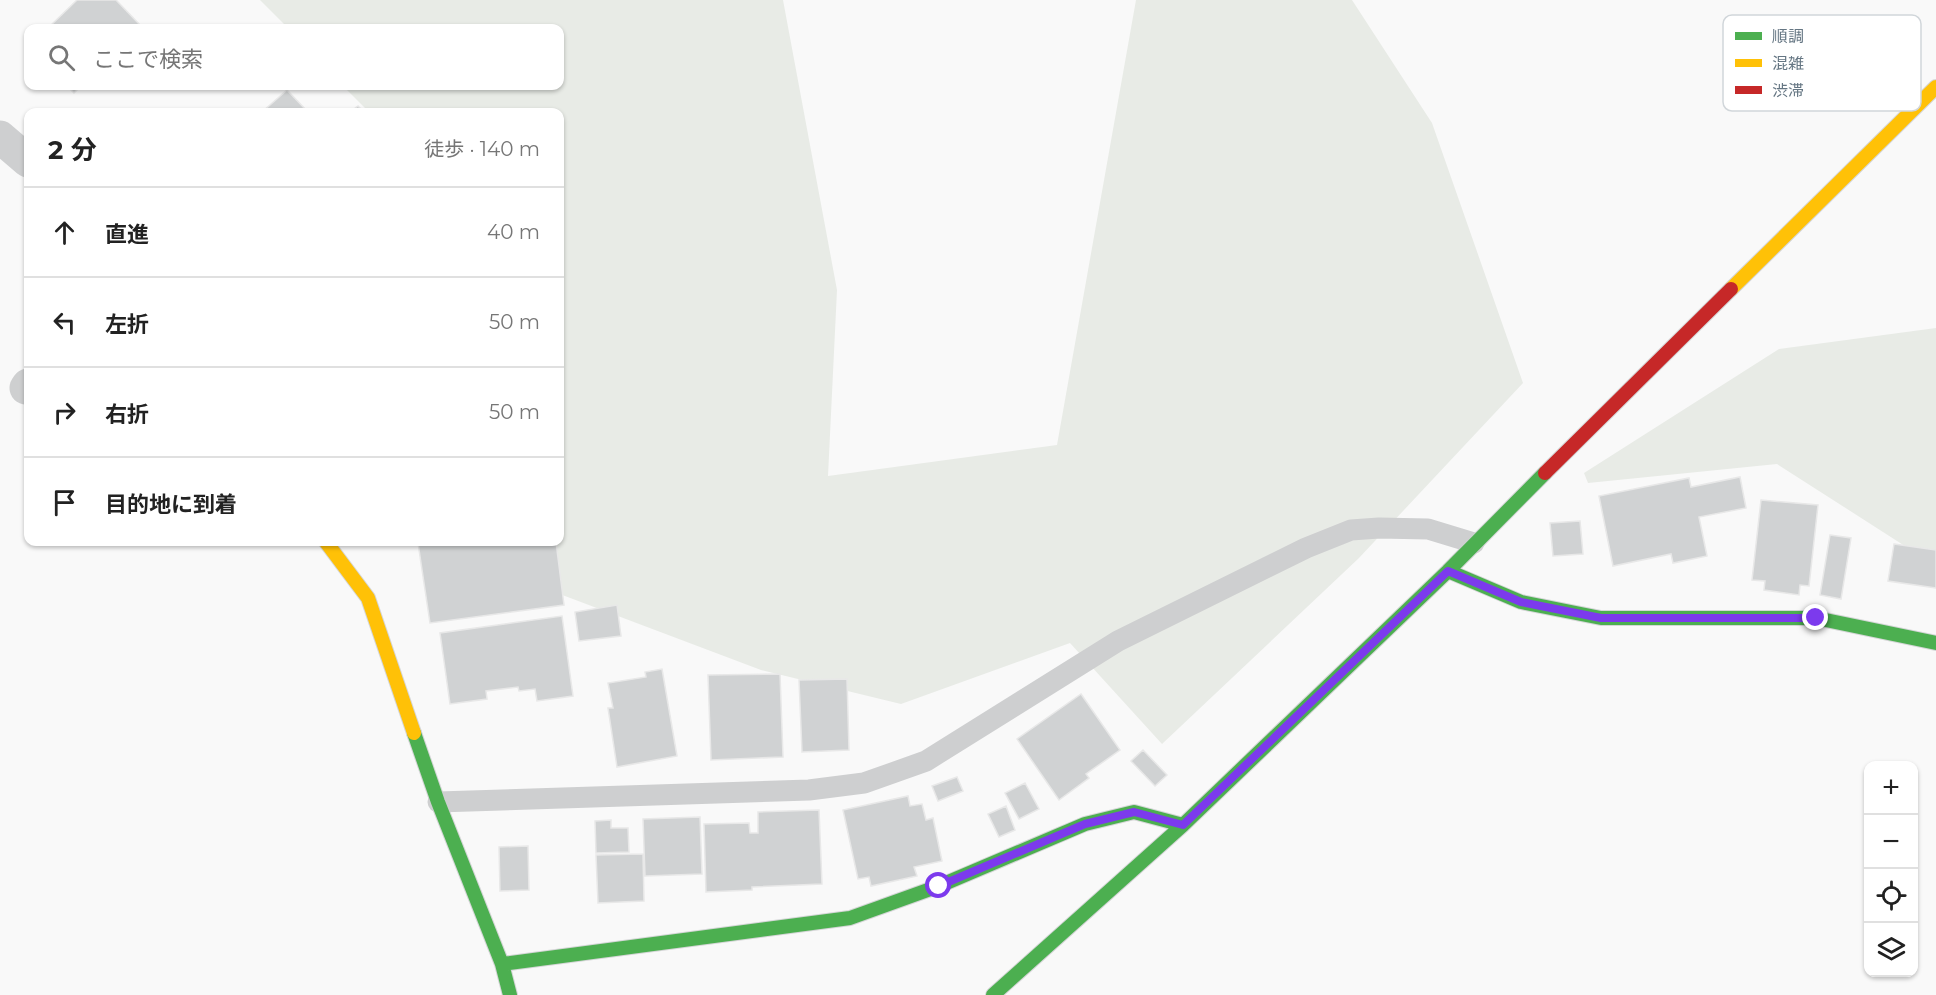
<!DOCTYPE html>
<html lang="ja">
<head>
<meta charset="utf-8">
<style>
	:root { --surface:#fff; --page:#f6f6f6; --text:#222; --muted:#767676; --line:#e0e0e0 }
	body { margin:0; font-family:Montserrat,"Noto Sans JP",sans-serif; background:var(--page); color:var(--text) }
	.controls { position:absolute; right:18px; bottom:18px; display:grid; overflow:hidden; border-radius:12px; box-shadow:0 2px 4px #0004 }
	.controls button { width:54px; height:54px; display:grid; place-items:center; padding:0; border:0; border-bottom:2px solid var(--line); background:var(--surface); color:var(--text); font:30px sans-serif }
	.stop { position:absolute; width:18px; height:18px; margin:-14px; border:4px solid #7c3aed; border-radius:50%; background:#fff }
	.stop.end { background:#7c3aed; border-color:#fff; box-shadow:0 2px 6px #0008 }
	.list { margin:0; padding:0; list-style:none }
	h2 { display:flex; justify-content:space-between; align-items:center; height:78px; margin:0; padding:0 24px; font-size:26px }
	h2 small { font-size:20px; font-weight:400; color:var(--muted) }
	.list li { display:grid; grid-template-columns:39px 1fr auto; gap:18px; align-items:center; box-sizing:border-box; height:90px; padding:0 24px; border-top:2px solid var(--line) }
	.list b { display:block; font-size:22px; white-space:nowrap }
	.list em { font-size:20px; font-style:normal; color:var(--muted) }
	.icon { flex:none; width:33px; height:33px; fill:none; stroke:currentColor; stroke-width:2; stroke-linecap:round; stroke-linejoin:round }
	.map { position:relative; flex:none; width:1936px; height:995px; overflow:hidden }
	.search { position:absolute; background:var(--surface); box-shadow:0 2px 4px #0004; left:24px; top:24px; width:540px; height:66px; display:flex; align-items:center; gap:15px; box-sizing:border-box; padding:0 21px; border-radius:12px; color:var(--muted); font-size:22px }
	.panel { position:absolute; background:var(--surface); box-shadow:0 2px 4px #0004; left:24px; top:108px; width:540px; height:438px; border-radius:12px }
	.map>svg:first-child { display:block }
</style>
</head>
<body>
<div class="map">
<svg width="1936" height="995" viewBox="0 0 1936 995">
	<rect width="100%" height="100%" fill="#f9f9f9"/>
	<!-- green -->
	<path fill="#e8ebe6" d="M260 0H783L837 290 828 476 1057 445 1136 0H1352L1432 123 1523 383 1359 558 1162 744 1070 643 901 704 761 670 496 570 481 542H560V112H369L343 86H560V28H288Z
		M1936 328V566L1777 464 1588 483 1584 473 1779 349Z"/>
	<!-- building -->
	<path fill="#d0d2d3" stroke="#e8e8e8" stroke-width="1.5" d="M77 0H116L142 27 141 28H48Z
		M67 86H81L74 93Z
		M287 90 308 112H262Z
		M358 106 364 112H350Z
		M1740 477 1746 508 1699 517 1707 556 1673 563 1671 554 1613 566 1599 496 1689 478 1691 487Z
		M1761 500 1818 505 1809 586 1800 585 1799 595 1764 590 1765 581 1752 580Z
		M1580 521 1583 554 1553 556 1550 523Z
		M1830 535 1851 538 1841 599 1820 595Z
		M431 542H556L564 605 430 623 418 543Z
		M1894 544 1936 550V588L1888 581Z
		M617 605 621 636 579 641 575 612Z
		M562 616 573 696 537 701 535 689 519 691 518 687 486 691 487 699 450 704 440 633Z
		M662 669 677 756 617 767 608 708H613L608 683 646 677 645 672Z
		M780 674 783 757 711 760 708 675Z
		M847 679 849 750 802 752 799 680Z
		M1081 694 1120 750 1086 774 1089 778 1059 800 1017 739Z
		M1143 750 1167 775 1155 786 1131 761Z
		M957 777 963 791 938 801 932 786Z
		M1025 783 1039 809 1019 819 1005 793Z
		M908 796 910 806 922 804 926 820 933 818 942 861 914 867 917 876 871 886 869 877 858 879 843 810Z
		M1006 806 1015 830 999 837 988 814Z
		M819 810 822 884 752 887V890L706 892 704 824 749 823 750 833H758V812Z
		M700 817 702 874 645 876 643 819Z
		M611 820V828H628L629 852 596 853 595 821Z
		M528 846 529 890 500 891 499 847Z
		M643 854 644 901 598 903 596 855Z"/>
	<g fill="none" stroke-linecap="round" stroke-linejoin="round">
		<!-- fast casing -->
		<g stroke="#d5d6d7" stroke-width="16">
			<path id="fast" d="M1448 571 1521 602 1601 618H1816L1936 643
				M414 733 438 802 502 964 510 995
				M502 964 850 918 939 886 1085 824 1134 812 1183 825
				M993 995 1183 825 1448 571 1545 473"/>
		</g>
		<!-- slow casing -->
		<g stroke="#d5d6d7" stroke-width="16">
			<path id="slow" d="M1731 289 1936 87
				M326 542 368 598 414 733"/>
		</g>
		<!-- jam casing -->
		<g stroke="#d5d6d7" stroke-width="16">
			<path id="jam" d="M1545 473 1731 289"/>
		</g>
		<!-- lane -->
		<path stroke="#cecfd0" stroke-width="21" d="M438 802 809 790 864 783 926 761 1118 641 1306 548 1351 530 1379 528 1428 529 1474 543"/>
		<!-- street -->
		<path stroke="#cecfd0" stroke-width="33" d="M0 137 28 161
			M26 388 28 385"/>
		<!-- fast -->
		<use href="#fast" stroke="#4caf50" stroke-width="14"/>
		<!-- slow -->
		<use href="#slow" stroke="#ffc107" stroke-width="14"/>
		<!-- jam -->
		<use href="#jam" stroke="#c62828" stroke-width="14"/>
	</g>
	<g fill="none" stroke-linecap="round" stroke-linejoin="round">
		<!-- route -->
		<path stroke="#7c3aed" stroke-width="8" d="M939 886 1085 824 1134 812 1183 825 1448 571 1521 602 1601 618H1816"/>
	</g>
	<!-- legend -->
	<rect x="1723" y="15" width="198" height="96" rx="9" fill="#fff" stroke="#d1d6da" stroke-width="1.5"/>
	<rect x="1735" y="32" width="27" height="8" fill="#4caf50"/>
	<rect x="1735" y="59" width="27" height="8" fill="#ffc107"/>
	<rect x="1735" y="86" width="27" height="8" fill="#c62828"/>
	<g font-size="16" fill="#657683">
		<text x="1772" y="42">順調</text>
		<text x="1772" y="69">混雑</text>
		<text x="1772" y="96">渋滞</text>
	</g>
</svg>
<div class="controls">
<button>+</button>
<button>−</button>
<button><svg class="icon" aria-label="locate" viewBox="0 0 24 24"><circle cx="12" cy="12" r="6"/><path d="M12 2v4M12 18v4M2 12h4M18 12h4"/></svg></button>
<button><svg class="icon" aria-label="layers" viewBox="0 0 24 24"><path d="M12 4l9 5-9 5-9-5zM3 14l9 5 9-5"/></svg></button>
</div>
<div class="stop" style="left:939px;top:886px"></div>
<div class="stop end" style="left:1816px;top:618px"></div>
<div class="search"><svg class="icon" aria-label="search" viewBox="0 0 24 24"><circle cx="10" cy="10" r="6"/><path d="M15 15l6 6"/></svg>ここで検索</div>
<section class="panel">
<h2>2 分<small>徒歩 · 140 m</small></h2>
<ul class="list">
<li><svg class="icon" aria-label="ahead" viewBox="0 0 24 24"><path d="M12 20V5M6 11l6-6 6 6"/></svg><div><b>直進</b></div><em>40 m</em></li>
<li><svg class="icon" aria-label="left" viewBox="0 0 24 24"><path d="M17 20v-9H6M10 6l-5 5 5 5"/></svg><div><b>左折</b></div><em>50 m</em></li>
<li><svg class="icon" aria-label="right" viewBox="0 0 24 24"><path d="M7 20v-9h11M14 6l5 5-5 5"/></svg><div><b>右折</b></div><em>50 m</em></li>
<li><svg class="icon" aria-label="arrive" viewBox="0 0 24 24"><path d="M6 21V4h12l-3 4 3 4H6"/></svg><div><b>目的地に到着</b></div></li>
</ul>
</section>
</div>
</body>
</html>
